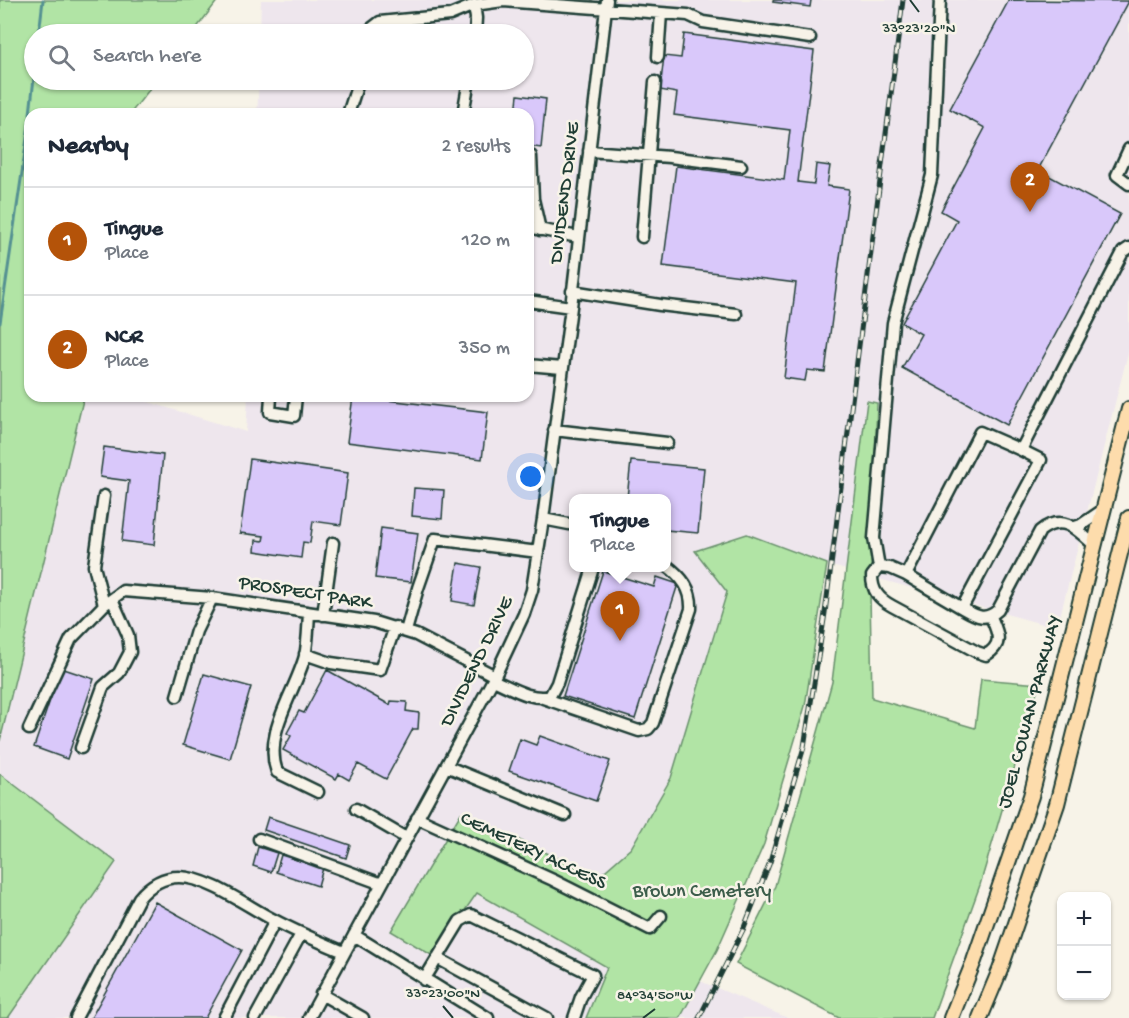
<!DOCTYPE html>
<html lang="en">
<head>
<meta charset="utf-8">
<style>
	:root { --surface:#fff; --page:#f2f2f3; --text:#1f2937; --muted:#747a83; --line:#e0e1e3; --accent:#b45309 }
	body { margin:0; font-family:"Gochi Hand",sans-serif; background:var(--page); color:var(--text) }
	.controls { position:absolute; right:18px; bottom:18px; display:grid; overflow:hidden; border-radius:12px; box-shadow:0 2px 4px #0004 }
	.controls button { width:54px; height:54px; display:grid; place-items:center; padding:0; border:0; border-bottom:2px solid var(--line); background:var(--surface); color:var(--text); font:30px sans-serif }
	.you { position:absolute; left:531px; top:477px; width:21px; height:21px; margin:-15px; border:4px solid #fff; border-radius:50%; background:#1a73e8; box-shadow:0 0 0 9px #1a73e833 }
	.badge { display:grid; place-items:center; width:39px; height:39px; border-radius:50%; background:var(--accent); color:#fff; font-size:20px; font-weight:700 }
	.pin { position:absolute; translate:-50% -50px; filter:drop-shadow(0 2px 3px #0008) }
	.pin::after { content:''; position:absolute; top:32px; width:21px; height:18px; background:inherit; clip-path:polygon(0 0,100% 0,50% 100%) }
	.popup { position:absolute; left:569px; top:494px; width:102px; height:78px; box-sizing:border-box; display:grid; place-content:center; border-radius:12px; background:var(--surface); filter:drop-shadow(0 2px 4px #0005); font-size:20px; white-space:nowrap; color:var(--muted) }
	.popup b { font-size:22px; color:var(--text) }
	.popup::after { content:''; position:absolute; left:50%; top:100%; margin-left:-12px; border:12px solid transparent; border-top-color:var(--surface) }
	.list { margin:0; padding:0; list-style:none }
	h2 { display:flex; justify-content:space-between; align-items:center; height:78px; margin:0; padding:0 24px; font-size:26px }
	h2 small { font-size:20px; font-weight:400; color:var(--muted) }
	.list li { display:grid; grid-template-columns:39px 1fr auto; gap:18px; align-items:center; box-sizing:border-box; height:108px; padding:0 24px; border-top:2px solid var(--line) }
	.list b { display:block; font-size:22px; white-space:nowrap }
	.list p { margin:0; font-size:20px; white-space:nowrap; color:var(--muted) }
	.list em { font-size:20px; font-style:normal; color:var(--muted) }
	.icon { flex:none; width:33px; height:33px; fill:none; stroke:currentColor; stroke-width:2; stroke-linecap:round; stroke-linejoin:round }
	.map { position:relative; flex:none; width:1129px; height:1018px; overflow:hidden }
	.search { position:absolute; background:var(--surface); box-shadow:0 2px 4px #0004; left:24px; top:24px; width:510px; height:66px; display:flex; align-items:center; gap:15px; box-sizing:border-box; padding:0 21px; border-radius:33px; color:var(--muted); font-size:22px }
	.panel { position:absolute; background:var(--surface); box-shadow:0 2px 4px #0004; left:24px; top:108px; width:510px; height:294px; border-radius:18px }
	.map>svg:first-child { display:block }
</style>
</head>
<body>
<div class="map">
<svg width="1129" height="1018" viewBox="0 0 1129 1018">
	<rect width="100%" height="100%" fill="#f7f3e8"/>
	<filter id="ink" filterUnits="userSpaceOnUse"><feTurbulence type="fractalNoise" baseFrequency=".0167" numOctaves="2"/><feDisplacementMap in="SourceGraphic" scale="12" xChannelSelector="R" yChannelSelector="G"/><feConvolveMatrix kernelMatrix="1 2 1 2 8 2 1 2 1" color-interpolation-filters="sRGB"/></filter>
	<g filter="url(#ink)">
		<!-- built -->
		<path fill="#eee6ed" fill-rule="evenodd" d="M261 0H1129V349L1057 628 745 542 638 955 788 1018H8L115 862 0 774V741L84 396H129L246 432 248 396H528V114H257L259 80H524V34H260ZM574 498H666V568H574Z"/>
		<!-- green -->
		<path fill="#b1e4a5" stroke="#68906c" stroke-width="1.5" d="M0 0H218L192 34H34V80H157L130 114H30V396H84L0 741Z
			M867 401 877 403 870 595 872 698 975 728 981 679 1039 684 980 885 932 1018H839L736 964 775 886 832 682Z
			M747 534 827 564 805 706 764 844 717 950 680 1018H586L607 967 477 893 433 956 391 931 461 813 598 877 631 848 671 778 727 592 695 551Z
			M0 774 116 862 8 1018H0Z"/>
		<g fill="none" stroke-linecap="round" stroke-linejoin="round">
			<!-- stream -->
			<path stroke="#549192" stroke-width="3" d="M39 34 43 0
				M30 114 34 78
				M0 323 30 118"/>
		</g>
		<!-- building -->
		<path fill="#d9c8fa" stroke="#1f3d34" stroke-width="1.5" d="M773 0H811L810 7 773 2Z
			M1009 0 1129 1 1038 170 1120 214 1007 425 902 368 921 334 902 323 957 220 941 211 985 128 950 109Z
			M684 34 814 51 798 182 814 184 816 164 830 166 827 186 849 189 825 372 807 370 805 381 784 378 796 283 663 266 676 166 784 180 790 130 674 115 677 93 660 90 664 56 681 58Z
			M518 95 546 99 541 148 528 146V114H516Z
			M353 396 488 412 482 459 347 442Z
			M104 447 163 455 154 545 122 541 129 481 100 477Z
			M250 459 348 473 341 525 313 521 310 543 303 542 301 558 255 551 256 540 263 541 264 536 240 533Z
			M631 461 704 468 698 533 666 530V498H627Z
			M414 488 444 490 442 519 412 516Z
			M381 528 418 533 411 582 375 578Z
			M458 563 481 567 474 605 452 601Z
			M603 571 654 587 657 577 678 584 635 719 563 696Z
			M61 668 94 679 67 759 34 747Z
			M327 670 390 705 391 701 407 702 406 711 419 713 418 729H413L386 779 358 764 349 780 339 774 336 779 283 750 291 736 287 733 299 711 304 713Z
			M204 674 251 687 230 759 183 745Z
			M540 736 610 761 596 801 509 771 520 739 536 745Z
			M268 817 350 845 346 858 264 830Z
			M258 847 277 853 271 872 253 866Z
			M281 855 323 868 318 886 276 872Z
			M155 902 242 950 205 1018H91Z"/>
		<g fill="none" stroke-linecap="round" stroke-linejoin="round">
			<!-- minor casing -->
			<g stroke="#1f3d34" stroke-width="15">
				<path id="minor" d="M474 5 476 18 475 34
					M366 34 367 32 380 22 450 15 474 5 503 1 688 15 703 22 810 38
					M658 57 661 13
					M348 114 359 80
					M463 114 469 80
					M1129 149 1117 175 1129 184
					M589 151 670 157 741 166
					M531 156 533 199 540 230
					M528 227 578 237
					M642 237 655 82
					M572 291 660 305 736 314
					M528 301 571 307
					M528 365 562 368
					M271 396 270 412 294 416 296 396
					M554 430 667 443
					M543 519 574 525
					M1075 527 1081 525 1103 510
					M1094 545C1077 529 1062 513 1040 531L998 610C985 622 976 616 962 608L1041 460 1021 450 1123 252 1129 248
					M879 567 874 538 893 323 932 175 940 0
					M906 575 890 568 879 567 872 576C872 591 879 599 892 606L977 652 986 655C1004 644 998 633 991 617
					M104 605 94 566 104 496
					M962 608 906 575 980 432 1021 450
					M309 613C308 627 308 642 305 656 295 693 263 733 277 772L318 792
					M323 615 333 543
					M406 631 418 588 435 539 538 552
					M305 654 331 663 380 670 395 627
					M493 680C510 687 531 701 550 696L557 683 593 568
					M177 696 196 631 212 598
					M543 698 639 731 648 729 653 723 691 609C692 589 682 577 666 565
					M29 729 71 639 104 605 123 591 212 598 374 622 416 635 495 676
					M81 748 103 687 119 673 130 652 128 635 112 599
					M446 766 565 815
					M356 809 406 838
					M417 818 553 880 650 929 661 916
					M259 839 382 884
					M354 935 488 1018
					M437 958 547 1018
					M424 980 460 921 471 915 593 975 581 997 574 1018
					M321 994 363 1018
					M76 1018 139 898C149 886 163 877 179 877 208 877 247 906 272 919 296 932 320 942 344 952
					M224 1018 275 921
					M255 1018 301 934
					M309 1018 495 676 524 614 532 590 543 519 571 307 607 0"/>
			</g>
			<!-- major casing -->
			<g stroke="#1f3d34" stroke-width="18">
				<path id="major" d="M951 1018 974 961 1031 796 1129 409
					M980 1018 1000 970 1057 804 1129 518"/>
			</g>
			<!-- minor -->
			<use href="#minor" stroke="#f7f3e8" stroke-width="10"/>
			<!-- major -->
			<use href="#major" stroke="#fddcac" stroke-width="14"/>
			<!-- rail casing -->
			<g stroke="#1f3d34" stroke-width="5">
				<path id="rail" d="M699 1018 743 930 770 862 804 747 825 613 903 0"/>
			</g>
			<!-- rail -->
			<use href="#rail" stroke="#f7f3e8" stroke-width="3" stroke-dasharray="9" stroke-linecap="butt"/>
		</g>
	</g>
	<!-- ticks -->
	<path fill="none" stroke="#1f3d34" stroke-width="2" d="M910 0 919 12M443 1006 453 1018M643 1018 655 1009"/>
	<g text-anchor="middle" dominant-baseline="central" stroke-width="5" stroke-linejoin="round" paint-order="stroke">
		<!-- street labels -->
		<g font-size="20" fill="#1f3d34" stroke="#f7f3e8">
			<text transform="translate(566 193) rotate(-83)">DIVIDEND DRIVE</text>
			<text transform="translate(305 594) rotate(9)">PROSPECT PARK</text>
			<text transform="translate(478 662) rotate(-64)">DIVIDEND DRIVE</text>
			<text transform="translate(1031 712) rotate(-75)">JOEL COWAN PARKWAY</text>
			<text transform="translate(533 852) rotate(25)">CEMETERY ACCESS</text>
		</g>
		<!-- park labels -->
		<g font-size="20" fill="#3c5e4b" stroke="#f7f3e8">
			<text x="702" y="892">Brown Cemetery</text>
		</g>
	</g>
	<g font-size="15" text-anchor="middle" fill="#1f3d34" stroke="#f7f3e8" stroke-width="5" stroke-linejoin="round" paint-order="stroke">
		<text x="919" y="32">33°23'20"N</text>
		<text x="443" y="997">33°23'00"N</text>
		<text x="655" y="999">84°34'50"W</text>
	</g>
</svg>
<div class="controls">
<button>+</button>
<button>−</button>
</div>
<div class="you"></div>
<div class="pin badge" style="left:620px;top:641px">1</div>
<div class="popup"><b>Tingue</b>Place</div>
<div class="pin badge" style="left:1030px;top:212px">2</div>
<div class="search"><svg class="icon" aria-label="search" viewBox="0 0 24 24"><circle cx="10" cy="10" r="6"/><path d="M15 15l6 6"/></svg>Search here</div>
<section class="panel">
<h2>Nearby<small>2 results</small></h2>
<ul class="list">
<li><span class="badge">1</span><div><b>Tingue</b><p>Place</p></div><em>120 m</em></li>
<li><span class="badge">2</span><div><b>NCR</b><p>Place</p></div><em>350 m</em></li>
</ul>
</section>
</div>
</body>
</html>
